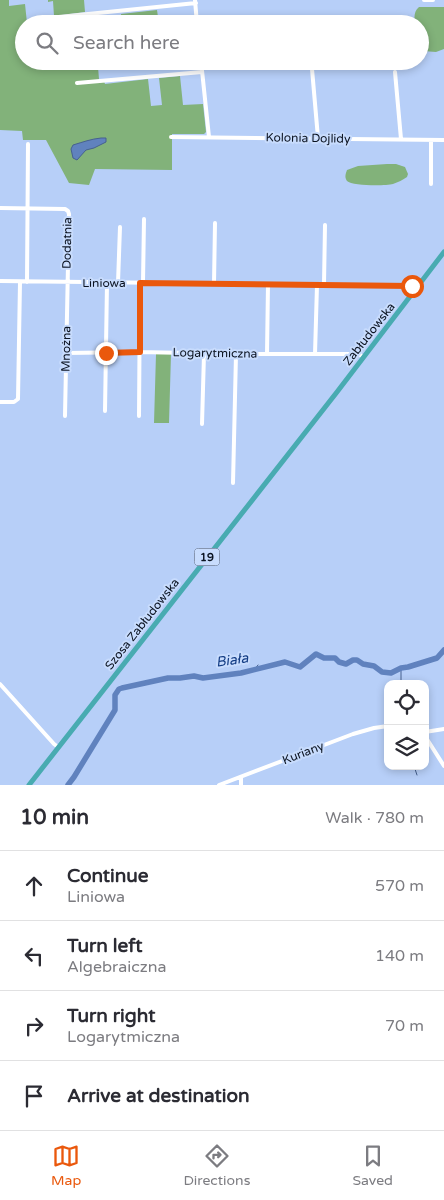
<!DOCTYPE html>
<html lang="en">
<head>
<meta charset="utf-8">
<style>
	:root { --surface:#fff; --page:#f2f2f3; --text:#2b2b33; --muted:#7c7c81; --line:#e1e1e2; --accent:#ea580c }
	body { margin:0; font-family:"Varela Round",sans-serif; background:var(--page); color:var(--text) }
	.controls { position:absolute; right:15px; bottom:15px; display:grid; overflow:hidden; border-radius:10px; box-shadow:0 2px 8px #0003 }
	.controls button { width:45px; height:45px; display:grid; place-items:center; padding:0; border:0; border-bottom:1px solid var(--line); background:var(--surface); color:var(--text); font:25px sans-serif }
	.stop { position:absolute; width:15px; height:15px; margin:-11px; border:4px solid #ea580c; border-radius:50%; background:#fff }
	.stop.end { background:#ea580c; border-color:#fff; box-shadow:0 1px 5px #0008 }
	.list { margin:0; padding:0; list-style:none }
	h2 { display:flex; justify-content:space-between; align-items:center; height:65px; margin:0; padding:0 20px; font-size:21px }
	h2 small { font-size:16px; font-weight:400; color:var(--muted) }
	.list li { display:grid; grid-template-columns:32px 1fr auto; gap:15px; align-items:center; box-sizing:border-box; height:70px; padding:0 20px; border-top:1px solid var(--line) }
	.list b { display:block; font-size:19px; white-space:nowrap }
	.list p { margin:0; font-size:16px; white-space:nowrap; color:var(--muted) }
	.list em { font-size:16px; font-style:normal; color:var(--muted) }
	.icon { flex:none; width:28px; height:28px; fill:none; stroke:currentColor; stroke-width:2; stroke-linecap:round; stroke-linejoin:round }
	.map { position:relative; flex:none; width:444px; height:785px; overflow:hidden }
	.search { position:absolute; background:var(--surface); box-shadow:0 2px 8px #0003; left:15px; right:15px; top:15px; height:55px; display:flex; align-items:center; gap:12px; box-sizing:border-box; padding:0 18px; border-radius:28px; color:var(--muted); font-size:19px }
	.sheet { height:345px; background:var(--surface) }
	nav { display:flex; justify-content:space-around; align-items:center; box-sizing:border-box; height:70px; border-top:1px solid var(--line); background:var(--surface); font-size:14px; color:var(--muted) }
	nav a { display:grid; justify-items:center; gap:2px }
	nav .on { color:var(--accent) }
	.map>svg:first-child { display:block }
</style>
</head>
<body>
<div class="map">
<svg width="444" height="785" viewBox="0 0 444 785">
	<rect width="100%" height="100%" fill="#b7cff8"/>
	<!-- green -->
	<path fill="#82b27a" d="M0 0H9V6L25 4 27 23 37 22 38 24H24V61H75L76 69 98 67 99 79 104 81 105 84 148 79 151 106 162 105 159 78 180 76 183 105 203 104 206 132 204 134H172V170L95 169 89 185 69 183 46 140H23L22 131 0 130Z
		M48 0H84L85 12 54 16 53 1 48 2Z
		M419 7H444V49L436 52 423 51 420 48V24H415C414 17 414 11 419 7Z
		M157 10 159 24H122L121 14Z
		M387 164H396L405 167 408 174 407 177C403 180 398 182 393 184 385 186 352 186 347 181 344 177 346 173 347 170L358 166Z
		M156 354H171L169 423H154Z"/>
	<!-- water -->
	<path fill="#6082be" stroke="#46618f" d="M101 138H106V142L94 148 86 150 77 160 73 158 71 149 73 145C83 142 91 139 101 138Z"/>
	<g fill="none" stroke-linecap="round" stroke-linejoin="round">
		<!-- stream -->
		<path stroke="#46618f" stroke-width="1" d="M401 668V684
			M254 670 258 665
			M414 766 417 775"/>
		<!-- river -->
		<path stroke="#6082be" stroke-width="5.5" d="M68 785 74 777 115 710V695L119 689 122 688 168 678H180L194 676 203 678 241 673 285 662 300 667 316 654 324 658H335L339 662 346 664 353 660H357L363 664 374 666 382 672 391 673 401 668 408 667 437 658 444 650"/>
		<!-- minor -->
		<path stroke="#fff" stroke-width="4" d="M195 0 197 24
			M424 0H433
			M39 19 196 3
			M201 61 209 137
			M312 69 318 138
			M395 72 401 139
			M77 83 202 72
			M171 137 444 140
			M431 184V140
			M0 208 65 209 68 211 69 214 65 416
			M0 281 411 286 417 289
			M27 282 28 144
			M118 283 120 227
			M143 283 144 219
			M214 284 215 223
			M324 284 325 225
			M66 353 139 352 236 354H359L363 357
			M267 354 268 284
			M315 354 317 285
			M0 402H14L18 399 20 282
			M105 411 107 283
			M139 416 140 283
			M202 424 204 354
			M233 483 236 354
			M0 684 54 744 58 747
			M425 732 444 729
			M425 736 444 766
			M241 777V785
			M219 785 353 734 374 728 388 726"/>
		<!-- highway -->
		<path stroke="#48abb1" stroke-width="5" d="M29 785 337 392 444 252"/>
	</g>
	<g fill="none" stroke-linecap="round" stroke-linejoin="round">
		<!-- route -->
		<path stroke="#ea580c" stroke-width="6" d="M106 353 140 352V283L412 286"/>
	</g>
	<g text-anchor="middle" dominant-baseline="central" stroke-width="4" stroke-linejoin="round" paint-order="stroke">
		<!-- shield labels -->
		<rect fill="#c8dcfd" stroke="#444f63" stroke-width="1" x="194.5" y="548.5" width="25" height="17" rx="4"/>
		<g font-size="11" font-weight="bold" fill="#0b1321">
			<text x="207" y="557">19</text>
		</g>
		<!-- street labels -->
		<g font-size="12" fill="#0b1321" stroke="#c8dcfd">
			<text transform="translate(308 138) rotate(1)">Kolonia Dojlidy</text>
			<text transform="translate(67 243) rotate(-89)">Dodatnia</text>
			<text x="104" y="283">Liniowa</text>
			<text transform="translate(369 334) rotate(-52)">Zabłudowska</text>
			<text transform="translate(66 349) rotate(-89)">Mnożna</text>
			<text transform="translate(215 353) rotate(1)">Logarytmiczna</text>
			<text transform="translate(142 624) rotate(-52)">Szosa Zabłudowska</text>
			<text transform="translate(303 753) rotate(-21)">Kuriany</text>
		</g>
		<!-- water labels -->
		<g font-size="14" font-style="italic" fill="#133c84" stroke="#c8dcfd">
			<text transform="translate(232 660) rotate(-8)">Biała</text>
		</g>
	</g>
</svg>
<div class="controls">
<button><svg class="icon" aria-label="locate" viewBox="0 0 24 24"><circle cx="12" cy="12" r="6"/><path d="M12 2v4M12 18v4M2 12h4M18 12h4"/></svg></button>
<button><svg class="icon" aria-label="layers" viewBox="0 0 24 24"><path d="M12 4l9 5-9 5-9-5zM3 14l9 5 9-5"/></svg></button>
</div>
<div class="stop" style="left:412px;top:286px"></div>
<div class="stop end" style="left:106px;top:353px"></div>
<div class="search"><svg class="icon" aria-label="search" viewBox="0 0 24 24"><circle cx="10" cy="10" r="6"/><path d="M15 15l6 6"/></svg>Search here</div>
</div>
<section class="sheet">
<h2>10 min<small>Walk · 780 m</small></h2>
<ul class="list">
<li><svg class="icon" aria-label="ahead" viewBox="0 0 24 24"><path d="M12 20V5M6 11l6-6 6 6"/></svg><div><b>Continue</b><p>Liniowa</p></div><em>570 m</em></li>
<li><svg class="icon" aria-label="left" viewBox="0 0 24 24"><path d="M17 20v-9H6M10 6l-5 5 5 5"/></svg><div><b>Turn left</b><p>Algebraiczna</p></div><em>140 m</em></li>
<li><svg class="icon" aria-label="right" viewBox="0 0 24 24"><path d="M7 20v-9h11M14 6l5 5-5 5"/></svg><div><b>Turn right</b><p>Logarytmiczna</p></div><em>70 m</em></li>
<li><svg class="icon" aria-label="arrive" viewBox="0 0 24 24"><path d="M6 21V4h12l-3 4 3 4H6"/></svg><div><b>Arrive at destination</b></div></li>
</ul>
</section>
<nav>
<a class="on"><svg class="icon" aria-label="map" viewBox="0 0 24 24"><path d="M3 6l6-2 6 2 6-2v14l-6 2-6-2-6 2zM9 4v14M15 6v14"/></svg>Map</a>
<a><svg class="icon" aria-label="directions" viewBox="0 0 24 24"><path d="M12 3l9 9-9 9-9-9zM9 14v-3h6M13 9l2 2-2 2"/></svg>Directions</a>
<a><svg class="icon" aria-label="saved" viewBox="0 0 24 24"><path d="M7 4h10v16l-5-4-5 4z"/></svg>Saved</a>
</nav>
</body>
</html>
